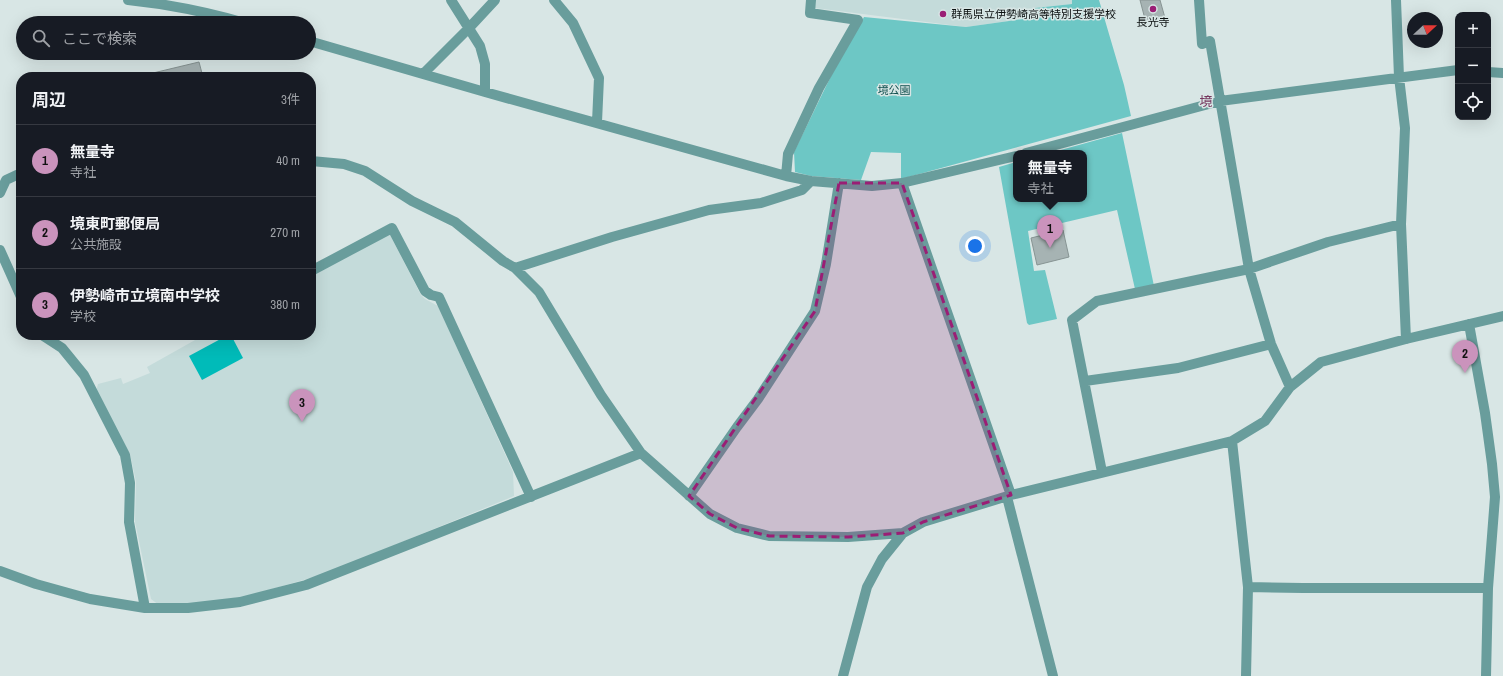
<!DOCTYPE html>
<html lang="ja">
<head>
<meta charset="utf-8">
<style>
	:root { --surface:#171b24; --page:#20242c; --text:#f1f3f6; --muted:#9ea1a6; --line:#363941; --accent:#ca93bc }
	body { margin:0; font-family:"Archivo Narrow","Noto Sans JP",sans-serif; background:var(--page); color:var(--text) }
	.controls { position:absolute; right:12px; top:12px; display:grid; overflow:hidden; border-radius:8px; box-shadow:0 4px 16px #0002 }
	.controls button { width:36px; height:36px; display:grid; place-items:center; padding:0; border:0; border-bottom:1px solid var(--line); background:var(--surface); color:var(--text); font:20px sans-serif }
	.compass { position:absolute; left:1407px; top:12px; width:36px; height:36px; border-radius:50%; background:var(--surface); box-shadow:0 4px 16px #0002; rotate:68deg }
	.you { position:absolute; left:975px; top:246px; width:14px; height:14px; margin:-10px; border:3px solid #fff; border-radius:50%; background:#1a73e8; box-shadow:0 0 0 6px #1a73e833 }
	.badge { display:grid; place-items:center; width:26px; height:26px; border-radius:50%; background:var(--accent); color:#111; font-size:13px; font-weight:700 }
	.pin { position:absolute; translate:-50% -33px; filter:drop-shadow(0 1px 2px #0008) }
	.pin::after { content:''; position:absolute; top:21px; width:14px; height:12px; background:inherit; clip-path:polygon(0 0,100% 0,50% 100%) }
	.popup { position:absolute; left:1013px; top:150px; width:74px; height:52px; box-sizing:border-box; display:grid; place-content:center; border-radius:8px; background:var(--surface); filter:drop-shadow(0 1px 3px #0005); font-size:13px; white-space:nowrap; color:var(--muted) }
	.popup b { font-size:15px; color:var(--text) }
	.popup::after { content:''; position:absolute; left:50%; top:100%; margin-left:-8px; border:8px solid transparent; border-top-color:var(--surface) }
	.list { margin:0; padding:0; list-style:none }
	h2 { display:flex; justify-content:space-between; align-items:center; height:52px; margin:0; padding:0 16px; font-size:17px }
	h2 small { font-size:13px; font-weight:400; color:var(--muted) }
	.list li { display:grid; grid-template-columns:26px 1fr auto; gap:12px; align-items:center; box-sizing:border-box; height:72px; padding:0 16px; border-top:1px solid var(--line) }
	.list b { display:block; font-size:15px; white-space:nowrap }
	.list p { margin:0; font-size:13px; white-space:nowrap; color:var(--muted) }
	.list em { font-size:13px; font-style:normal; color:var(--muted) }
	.icon { flex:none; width:22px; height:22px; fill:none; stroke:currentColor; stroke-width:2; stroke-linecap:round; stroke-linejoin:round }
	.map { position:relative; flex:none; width:1503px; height:676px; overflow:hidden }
	.search { position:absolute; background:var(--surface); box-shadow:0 4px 16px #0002; left:16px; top:16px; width:300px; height:44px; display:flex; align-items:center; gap:10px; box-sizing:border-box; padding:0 14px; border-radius:22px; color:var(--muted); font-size:15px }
	.panel { position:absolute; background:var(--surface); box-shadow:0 4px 16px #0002; left:16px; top:72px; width:300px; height:268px; border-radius:16px }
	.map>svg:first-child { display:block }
</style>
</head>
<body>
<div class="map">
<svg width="1503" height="676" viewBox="0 0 1503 676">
	<rect width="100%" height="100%" fill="#d8e6e5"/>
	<!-- built -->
	<path fill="#c4dbda" d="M816 0H1072V4L1035 8 1024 19 966 27 815 8Z
		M389 233 421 295 425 299 438 306 513 472 514 496 324 574 248 596 192 604 159 605 151 599 135 522 136 482 130 454 96 391 98 384 121 378 123 384 150 373 147 367 204 335H311V276Z"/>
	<!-- green -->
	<path fill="#6dc7c5" d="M1072 0H1099L1124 85 1131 116 901 179V153L871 152 861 180 811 176 795 172 794 152 831 76 864 17 966 27 1024 19 1035 8 1072 4Z
		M1122 133 1154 286 1135 289 1117 210 1028 231 1034 271 1045 270 1057 319 1029 325 1027 323 999 167 1016 162V199H1084V153H1050Z"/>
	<!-- water -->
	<path fill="#00bbb9" d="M228 335H231L243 358 202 380 189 356Z"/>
	<!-- building -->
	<path fill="#a6b3b3" stroke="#879493" d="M1140 0H1160L1165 18 1146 23Z
		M199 62 203 77H154L153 73Z
		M1063 230 1069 257 1037 265 1031 238Z"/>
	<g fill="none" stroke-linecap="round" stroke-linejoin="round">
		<!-- minor -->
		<path stroke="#699d9c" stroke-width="10" d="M128 0C167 4 207 12 245 23
			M451 0 480 46 485 64V92
			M554 0 573 23 599 78 597 122
			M1199 0 1202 44 1210 41 1249 269 1271 344 1290 387
			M1396 0 1399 77 1405 128 1401 224 1406 339
			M309 41 485 92 786 176 811 181 872 186 902 183 1016 156
			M1488 72 1503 73
			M423 74 469 28 495 0
			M1026 153 1220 101 1458 70
			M311 161 344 164 365 171 412 201 455 222 503 261 515 268 539 292 601 395 641 453 710 514 737 528 769 536 848 537 903 533
			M786 176 788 154 819 88 858 20 810 13 811 0
			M902 183 1011 495
			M0 193 6 180 21 173
			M0 250 21 297
			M515 268 612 237 709 210 761 203 802 190 811 181
			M311 271 392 228 425 291 431 295 439 297 531 497
			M1469 324 1485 413 1492 464 1495 497 1488 588 1486 676
			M42 335 62 348 84 375 125 455 130 483 129 522 145 608
			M1085 381 1178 368 1271 344
			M1232 441 1248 587 1246 676
			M1102 472 1072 320 1097 301 1249 269 1328 242 1401 224
			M689 496 737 427 758 399 815 311 826 264 839 183
			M1007 497 1053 676
			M0 571 36 584 90 599 145 608H188L240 602 306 585 641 453
			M1248 587 1303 588H1488
			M843 676 867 587 882 559 903 533 923 522 1011 495 1232 441 1265 421 1290 387 1321 362 1406 339 1503 316"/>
	</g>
	<!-- marked area -->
	<path fill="#9a1e75" fill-opacity="0.2" stroke="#9a1e75" stroke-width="3" stroke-dasharray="8 5" stroke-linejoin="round" d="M839 183H902L1011 495 923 522 903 533 848 537 769 536 737 528 710 514 689 496 815 311Z"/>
	<!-- markers -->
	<g fill="#9a1e75" stroke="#d8e6e5" stroke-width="1.5">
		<circle cx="1153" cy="9" r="4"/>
		<circle cx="943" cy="14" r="4"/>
	</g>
	<g text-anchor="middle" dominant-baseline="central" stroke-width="3" stroke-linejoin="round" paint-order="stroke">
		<!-- poi labels -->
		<g font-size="11" fill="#0b1010" stroke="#d8e6e5" text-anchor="start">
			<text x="951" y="14">群馬県立伊勢崎高等特別支援学校</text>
			<text x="1153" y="22" text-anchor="middle">長光寺</text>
		</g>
		<!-- park labels -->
		<g font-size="11" fill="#115150" stroke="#d8e6e5">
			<text x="894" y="90">境公園</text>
		</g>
		<!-- quarter labels -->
		<g font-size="13" fill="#75375e" stroke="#d8e6e5">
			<text x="1206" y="101">境</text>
		</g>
	</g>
</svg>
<div class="controls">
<button>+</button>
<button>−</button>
<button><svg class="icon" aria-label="locate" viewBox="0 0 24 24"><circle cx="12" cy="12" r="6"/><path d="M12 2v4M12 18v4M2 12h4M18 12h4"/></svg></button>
</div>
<svg class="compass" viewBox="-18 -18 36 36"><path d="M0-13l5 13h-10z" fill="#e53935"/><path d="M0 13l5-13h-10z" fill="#9ea1a6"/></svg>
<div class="you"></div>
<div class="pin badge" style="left:1050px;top:248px">1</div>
<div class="popup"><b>無量寺</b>寺社</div>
<div class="pin badge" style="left:1465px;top:373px">2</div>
<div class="pin badge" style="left:302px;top:422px">3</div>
<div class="search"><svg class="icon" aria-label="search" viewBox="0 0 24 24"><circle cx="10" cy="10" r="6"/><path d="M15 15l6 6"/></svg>ここで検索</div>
<section class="panel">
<h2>周辺<small>3件</small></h2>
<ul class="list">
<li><span class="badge">1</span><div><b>無量寺</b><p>寺社</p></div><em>40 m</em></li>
<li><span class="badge">2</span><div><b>境東町郵便局</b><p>公共施設</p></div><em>270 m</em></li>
<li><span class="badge">3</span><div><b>伊勢崎市立境南中学校</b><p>学校</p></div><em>380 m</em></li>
</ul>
</section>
</div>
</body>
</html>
